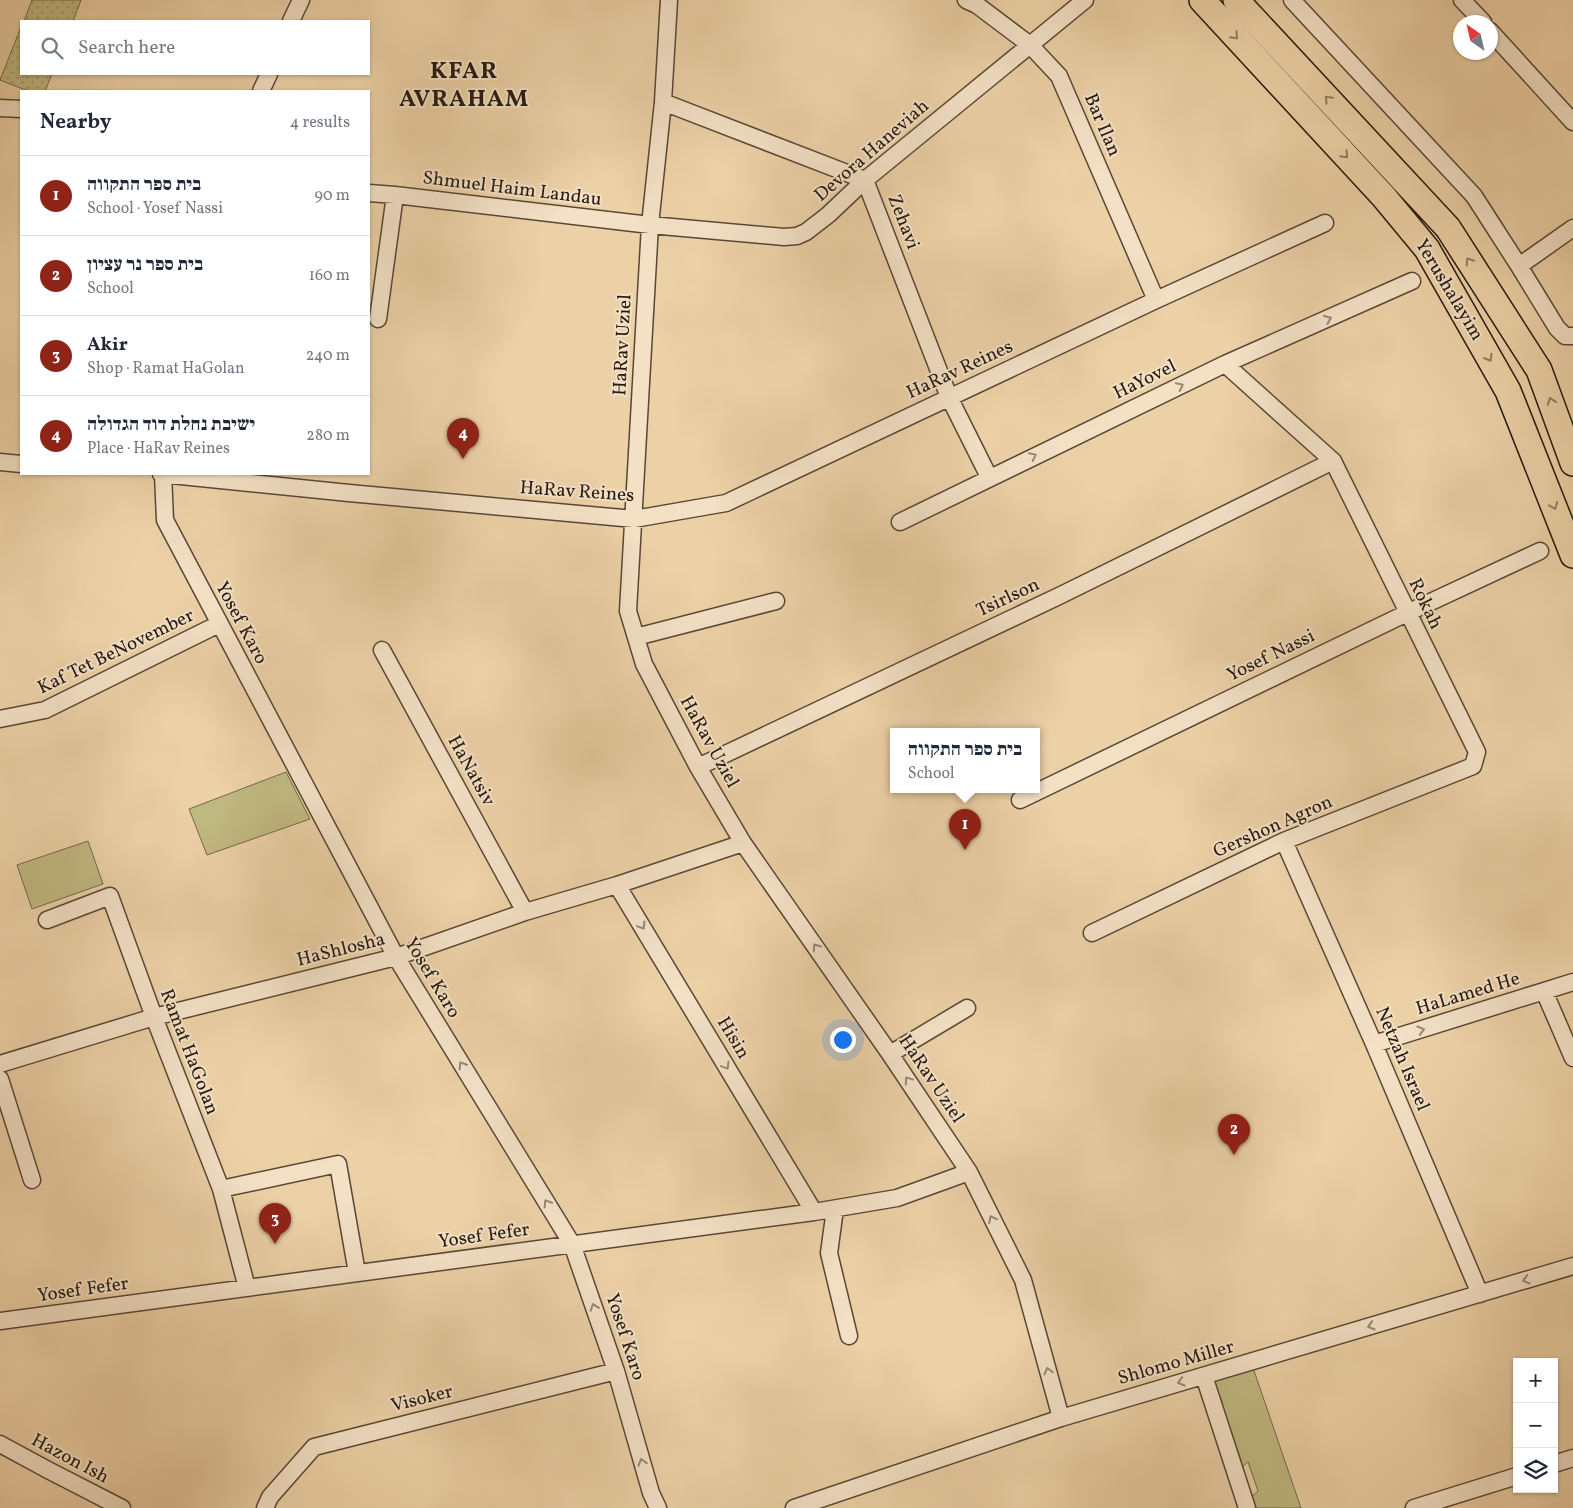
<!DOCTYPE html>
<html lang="en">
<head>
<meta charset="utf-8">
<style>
	:root { --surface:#fff; --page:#f2f2f3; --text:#1f2937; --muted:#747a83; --line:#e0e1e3; --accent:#8f2418 }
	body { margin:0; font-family:Vollkorn,"Frank Ruhl Libre",serif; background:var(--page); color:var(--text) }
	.controls { position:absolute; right:15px; bottom:15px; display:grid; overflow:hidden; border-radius:0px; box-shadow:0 1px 4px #0004 }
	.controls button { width:45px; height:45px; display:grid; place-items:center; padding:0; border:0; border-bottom:1px solid var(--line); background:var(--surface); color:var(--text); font:25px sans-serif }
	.compass { position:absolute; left:1453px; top:15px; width:45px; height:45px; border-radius:50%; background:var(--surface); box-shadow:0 1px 4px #0004; rotate:326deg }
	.you { position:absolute; left:842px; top:1039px; width:18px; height:18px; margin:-12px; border:4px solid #fff; border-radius:50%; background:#1a73e8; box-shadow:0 0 0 8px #1a73e833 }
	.badge { display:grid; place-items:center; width:32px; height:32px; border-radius:50%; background:var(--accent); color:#fff; font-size:16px; font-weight:700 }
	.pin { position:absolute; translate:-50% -41px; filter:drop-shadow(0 1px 2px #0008) }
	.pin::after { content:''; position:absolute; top:26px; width:18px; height:15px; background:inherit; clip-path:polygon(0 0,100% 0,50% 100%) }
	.popup { position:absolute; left:890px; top:728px; width:150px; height:65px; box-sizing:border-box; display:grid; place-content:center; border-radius:0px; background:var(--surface); filter:drop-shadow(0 1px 4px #0005); font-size:16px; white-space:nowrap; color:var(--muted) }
	.popup b { font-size:19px; color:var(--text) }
	.popup::after { content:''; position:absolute; left:50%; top:100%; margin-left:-10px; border:10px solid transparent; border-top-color:var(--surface) }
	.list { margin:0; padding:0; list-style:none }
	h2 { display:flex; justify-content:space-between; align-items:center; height:65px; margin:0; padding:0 20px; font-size:21px }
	h2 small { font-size:16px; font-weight:400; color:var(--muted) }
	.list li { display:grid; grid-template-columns:32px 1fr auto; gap:15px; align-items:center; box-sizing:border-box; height:80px; padding:0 20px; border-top:1px solid var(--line) }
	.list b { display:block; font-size:19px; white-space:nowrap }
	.list p { margin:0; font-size:16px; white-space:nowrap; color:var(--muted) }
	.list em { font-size:16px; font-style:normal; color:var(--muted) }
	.icon { flex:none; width:28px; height:28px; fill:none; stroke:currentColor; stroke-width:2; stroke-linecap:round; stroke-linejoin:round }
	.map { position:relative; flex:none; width:1573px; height:1508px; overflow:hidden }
	.search { position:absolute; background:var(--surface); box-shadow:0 1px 4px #0004; left:20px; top:20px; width:350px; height:55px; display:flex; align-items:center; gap:12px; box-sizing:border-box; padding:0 18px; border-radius:0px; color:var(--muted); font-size:19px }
	.panel { position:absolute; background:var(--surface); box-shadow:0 1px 4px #0004; left:20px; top:90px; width:350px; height:385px; border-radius:0px }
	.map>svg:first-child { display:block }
</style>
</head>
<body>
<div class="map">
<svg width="1573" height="1508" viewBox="0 0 1573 1508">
	<defs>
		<pattern id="grass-dots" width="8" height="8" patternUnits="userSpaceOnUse" patternTransform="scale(1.25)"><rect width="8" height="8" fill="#c0b881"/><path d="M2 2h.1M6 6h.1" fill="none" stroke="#9c9568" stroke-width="1.8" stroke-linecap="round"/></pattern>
	</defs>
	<rect width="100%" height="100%" fill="#ecd0a6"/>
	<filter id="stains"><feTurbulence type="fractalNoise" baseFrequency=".004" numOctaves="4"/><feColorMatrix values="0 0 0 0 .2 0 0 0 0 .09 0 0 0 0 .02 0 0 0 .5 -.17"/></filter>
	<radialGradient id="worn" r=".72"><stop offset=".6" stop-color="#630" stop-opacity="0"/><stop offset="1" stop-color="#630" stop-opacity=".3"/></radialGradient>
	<!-- grass -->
	<path fill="url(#grass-dots)" stroke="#726948" d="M32 0H81L73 21H24Z
		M21 27V74H52L45 91H28L0 80Z"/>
	<!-- park -->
	<path fill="#c0b881" stroke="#726948" d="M286 772 310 819 207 855 189 809Z
		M88 841 103 884 32 909 17 865Z
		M1251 1362 1301 1508H1247L1245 1503 1258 1491 1248 1462 1235 1473 1204 1376Z"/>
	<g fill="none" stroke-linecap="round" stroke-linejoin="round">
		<!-- minor casing -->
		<g stroke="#574836" stroke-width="19">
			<path id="minor" d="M669 0 663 102 650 225 628 611 644 664 698 767 743 843 890 1054 969 1172 1023 1280 1061 1418
				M966 0 977 5 1030 45 1059 76 1156 300
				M1292 0 1474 196 1519 266 1557 328 1565 336H1573
				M1462 0 1483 22
				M291 21 301 0
				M1490 31 1573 122
				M261 91 269 74
				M663 102 865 180 949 397 989 477
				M0 108 21 109
				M369 193 395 195 650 225 784 237 797 236 806 232 828 215 865 180 1085 0
				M1519 266 1573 228
				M378 319 395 195
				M0 462 21 464
				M161 474 349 493 634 519 726 503 1156 300 1325 223
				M163 474 165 520 396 957 572 1244 616 1371 651 1493 658 1508
				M900 522 1225 364 1412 281
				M636 637 776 601
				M382 650 525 912
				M0 719 45 710 219 624
				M698 767 1059 596 1333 461
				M1020 800 1407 613 1540 551
				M1284 841 1374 1044 1480 1294
				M617 885 814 1212
				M47 920 110 896 154 1017 221 1189 247 1288
				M1092 933 1284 841 1473 766 1477 752 1333 461 1225 364
				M1544 991 1573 1058
				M1374 1044 1573 982
				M890 1054 967 1008
				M0 1064 154 1017 396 957 525 912 617 885 743 843
				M0 1079 32 1180
				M221 1189 338 1164 357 1273
				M835 1209 829 1253 849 1336
				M0 1321 814 1212 897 1198 969 1172
				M1204 1376 1247 1508
				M0 1444 48 1470 122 1508
				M1554 1464 1573 1458
				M265 1508 270 1497 314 1447 616 1371
				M794 1508 1061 1418 1573 1266
				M1414 1508 1517 1476"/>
		</g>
		<!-- highway casing -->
		<g stroke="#251a10" stroke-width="28">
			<path id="highway" d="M1202 0 1384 197 1427 249 1508 391 1573 555
				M1236 0 1448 228 1539 370 1573 463"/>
		</g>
		<!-- minor -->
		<use href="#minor" stroke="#f3e0c5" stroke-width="16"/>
		<!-- highway -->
		<use href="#highway" stroke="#ecd0a6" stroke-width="25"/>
	</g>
	<!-- one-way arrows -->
	<defs><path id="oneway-chevron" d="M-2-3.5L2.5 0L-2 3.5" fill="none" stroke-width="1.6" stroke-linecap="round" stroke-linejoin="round" transform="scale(1.25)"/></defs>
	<g stroke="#927e62">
		<use href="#oneway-chevron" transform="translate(1235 36) rotate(47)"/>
		<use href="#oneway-chevron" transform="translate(1328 99) rotate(-133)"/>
		<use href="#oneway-chevron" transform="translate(1345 155) rotate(47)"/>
		<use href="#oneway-chevron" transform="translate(1469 261) rotate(-123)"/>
		<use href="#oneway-chevron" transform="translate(1489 358) rotate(60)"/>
		<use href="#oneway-chevron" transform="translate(1551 401) rotate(-110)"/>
		<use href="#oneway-chevron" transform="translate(1554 506) rotate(68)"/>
	</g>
	<g stroke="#968774">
		<use href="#oneway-chevron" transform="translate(1328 319) rotate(-24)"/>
		<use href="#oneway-chevron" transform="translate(1180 386) rotate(-26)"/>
		<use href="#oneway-chevron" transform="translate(1033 456) rotate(-26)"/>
		<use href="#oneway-chevron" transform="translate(642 926) rotate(59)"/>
		<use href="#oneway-chevron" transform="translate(816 947) rotate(-125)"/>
		<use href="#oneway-chevron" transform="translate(1421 1030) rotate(-17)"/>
		<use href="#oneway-chevron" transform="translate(462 1065) rotate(-122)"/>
		<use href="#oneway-chevron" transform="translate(726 1066) rotate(59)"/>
		<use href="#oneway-chevron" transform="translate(908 1080) rotate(-124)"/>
		<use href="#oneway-chevron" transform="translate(547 1203) rotate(-122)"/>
		<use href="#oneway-chevron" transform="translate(992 1219) rotate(-116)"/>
		<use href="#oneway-chevron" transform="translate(1526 1280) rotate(163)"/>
		<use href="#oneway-chevron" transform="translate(594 1307) rotate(-109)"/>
		<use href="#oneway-chevron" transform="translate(1371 1326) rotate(163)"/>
		<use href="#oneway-chevron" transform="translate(1048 1371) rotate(-105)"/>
		<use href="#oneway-chevron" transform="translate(1181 1382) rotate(164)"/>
		<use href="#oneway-chevron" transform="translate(642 1462) rotate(-106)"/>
	</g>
	<g text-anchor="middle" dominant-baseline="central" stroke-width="4" stroke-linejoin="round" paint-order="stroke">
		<!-- street labels -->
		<g font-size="19" fill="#251a10" stroke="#f3e0c5">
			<text transform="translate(1102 125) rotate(67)">Bar Ilan</text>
			<text transform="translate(872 151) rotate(-41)">Devora Haneviah</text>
			<text transform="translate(512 189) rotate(7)">Shmuel Haim Landau</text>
			<text transform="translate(903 222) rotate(69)">Zehavi</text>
			<text transform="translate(1449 290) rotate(59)">Yerushalayim</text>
			<text transform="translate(623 345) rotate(-87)">HaRav Uziel</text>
			<text transform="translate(960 370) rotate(-25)">HaRav Reines</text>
			<text transform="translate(1145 380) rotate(-26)">HaYovel</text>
			<text transform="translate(577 492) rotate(4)">HaRav Reines</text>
			<text transform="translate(1008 598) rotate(-25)">Tsirlson</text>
			<text transform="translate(1425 604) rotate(64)">Rokah</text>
			<text transform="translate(241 623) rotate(62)">Yosef Karo</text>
			<text transform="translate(116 652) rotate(-26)">Kaf Tet BeNovember</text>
			<text transform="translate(1271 656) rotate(-26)">Yosef Nassi</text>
			<text transform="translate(709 742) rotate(61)">HaRav Uziel</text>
			<text transform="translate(471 771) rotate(61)">HaNatsiv</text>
			<text transform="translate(1273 827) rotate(-24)">Gershon Agron</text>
			<text transform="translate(341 950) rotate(-14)">HaShlosha</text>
			<text transform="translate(432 978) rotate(59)">Yosef Karo</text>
			<text transform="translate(1468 994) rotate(-17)">HaLamed He</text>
			<text transform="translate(733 1038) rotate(59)">Hisin</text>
			<text transform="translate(189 1052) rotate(69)">Ramat HaGolan</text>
			<text transform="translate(1402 1059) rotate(67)">Netzah Israel</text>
			<text transform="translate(931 1079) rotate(56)">HaRav Uziel</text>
			<text transform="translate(484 1236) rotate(-8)">Yosef Fefer</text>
			<text transform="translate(83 1290) rotate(-8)">Yosef Fefer</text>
			<text transform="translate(625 1337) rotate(72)">Yosef Karo</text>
			<text transform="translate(1176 1363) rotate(-16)">Shlomo Miller</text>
			<text transform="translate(422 1399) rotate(-14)">Visoker</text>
			<text transform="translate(70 1459) rotate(28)">Hazon Ish</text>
		</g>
		<!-- district labels -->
		<g font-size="24" font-weight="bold" letter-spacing="1" fill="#251a10" stroke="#f3e0c5">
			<text x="464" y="72">KFAR<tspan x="464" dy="28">AVRAHAM</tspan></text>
		</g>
	</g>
	<rect width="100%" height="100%" filter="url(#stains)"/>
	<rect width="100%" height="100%" fill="url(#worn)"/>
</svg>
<div class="controls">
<button>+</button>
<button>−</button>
<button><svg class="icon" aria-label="layers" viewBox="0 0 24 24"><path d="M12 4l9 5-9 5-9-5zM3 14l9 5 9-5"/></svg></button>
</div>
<svg class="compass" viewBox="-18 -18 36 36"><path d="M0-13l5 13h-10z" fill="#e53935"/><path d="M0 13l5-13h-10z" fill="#747a83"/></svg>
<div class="you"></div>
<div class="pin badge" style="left:965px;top:850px">1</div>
<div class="popup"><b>בית ספר התקווה</b>School</div>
<div class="pin badge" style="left:1234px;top:1155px">2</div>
<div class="pin badge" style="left:275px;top:1244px">3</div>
<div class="pin badge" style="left:463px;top:459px">4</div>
<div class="search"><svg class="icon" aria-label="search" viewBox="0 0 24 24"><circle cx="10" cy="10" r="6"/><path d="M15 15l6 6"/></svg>Search here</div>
<section class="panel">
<h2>Nearby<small>4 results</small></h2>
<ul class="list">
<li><span class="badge">1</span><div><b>בית ספר התקווה</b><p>School · Yosef Nassi</p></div><em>90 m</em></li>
<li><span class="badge">2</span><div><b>בית ספר נר עציון</b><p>School</p></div><em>160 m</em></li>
<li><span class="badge">3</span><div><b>Akir</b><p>Shop · Ramat HaGolan</p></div><em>240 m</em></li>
<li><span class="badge">4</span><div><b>ישיבת נחלת דוד הגדולה</b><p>Place · HaRav Reines</p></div><em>280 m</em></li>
</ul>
</section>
</div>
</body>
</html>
